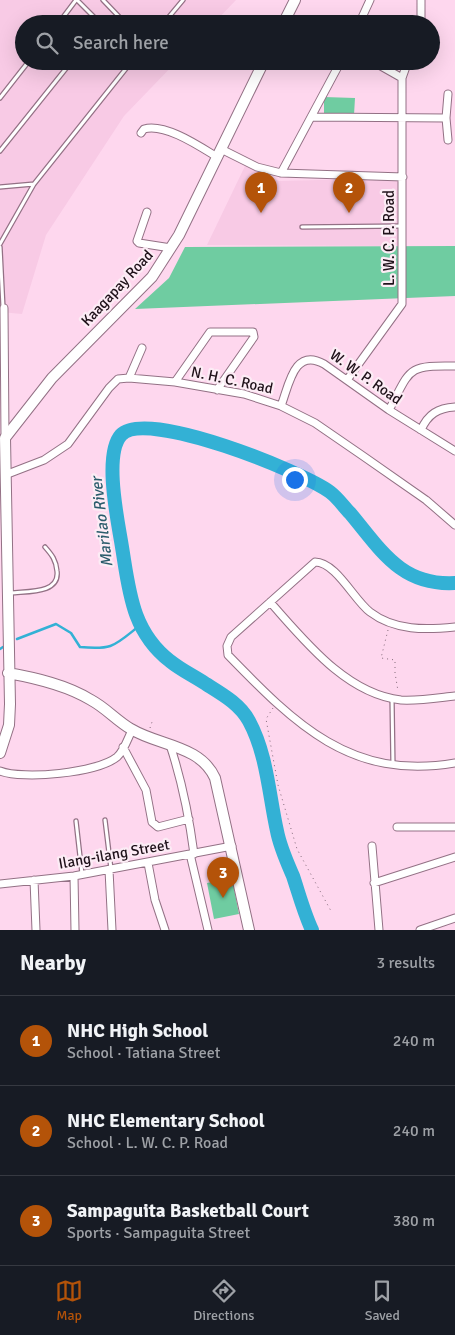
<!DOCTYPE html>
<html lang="en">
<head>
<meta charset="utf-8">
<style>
	:root { --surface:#171b24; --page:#242831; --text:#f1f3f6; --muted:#9ea1a6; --line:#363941; --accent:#b45309 }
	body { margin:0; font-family:Signika,sans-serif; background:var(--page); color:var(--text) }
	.you { position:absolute; left:294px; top:479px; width:18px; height:18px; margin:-12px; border:4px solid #fff; border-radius:50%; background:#1a73e8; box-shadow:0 0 0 8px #1a73e833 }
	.badge { display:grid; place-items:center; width:32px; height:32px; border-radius:50%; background:var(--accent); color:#fff; font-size:16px; font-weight:700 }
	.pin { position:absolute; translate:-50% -41px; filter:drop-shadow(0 1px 2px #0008) }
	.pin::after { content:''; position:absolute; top:26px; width:18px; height:15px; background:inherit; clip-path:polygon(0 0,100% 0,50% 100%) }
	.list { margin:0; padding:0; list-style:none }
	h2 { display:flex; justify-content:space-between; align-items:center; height:65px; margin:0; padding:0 20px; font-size:21px }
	h2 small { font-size:16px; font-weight:400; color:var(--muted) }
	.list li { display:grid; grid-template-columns:32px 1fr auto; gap:15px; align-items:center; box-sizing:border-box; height:90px; padding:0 20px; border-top:1px solid var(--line) }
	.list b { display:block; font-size:19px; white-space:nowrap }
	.list p { margin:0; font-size:16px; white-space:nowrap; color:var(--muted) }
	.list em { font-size:16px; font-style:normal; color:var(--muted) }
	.icon { flex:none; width:28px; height:28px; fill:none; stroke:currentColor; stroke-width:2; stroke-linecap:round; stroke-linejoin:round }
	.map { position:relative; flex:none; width:455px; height:930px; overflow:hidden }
	.search { position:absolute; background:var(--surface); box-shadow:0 5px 20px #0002; left:15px; right:15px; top:15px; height:55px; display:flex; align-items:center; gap:12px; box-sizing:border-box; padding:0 18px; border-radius:28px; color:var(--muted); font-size:19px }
	.sheet { height:335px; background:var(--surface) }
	nav { display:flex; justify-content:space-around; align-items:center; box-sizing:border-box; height:70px; border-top:1px solid var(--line); background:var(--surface); font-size:14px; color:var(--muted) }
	nav a { display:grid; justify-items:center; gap:2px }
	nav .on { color:var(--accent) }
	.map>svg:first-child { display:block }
</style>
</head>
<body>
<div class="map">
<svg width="455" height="930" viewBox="0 0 455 930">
	<rect width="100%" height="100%" fill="#fed7ee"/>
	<!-- built -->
	<path fill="#f8cae5" d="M0 0H236L213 24H24V61H177L124 116 46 235 22 314 0 312Z
		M245 166 279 181 399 178V246L207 245Z"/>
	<!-- green -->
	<path fill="#6fcca1" d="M324 97 355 98 354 115 324 114Z
		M455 246V296L135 309 169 278 185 247Z
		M232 878 239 914 214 919 207 883Z"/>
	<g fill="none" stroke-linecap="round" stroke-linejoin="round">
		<!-- stream -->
		<path stroke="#33b1d5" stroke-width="2.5" d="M17 639 56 624 71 633 80 647C113 650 114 646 139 626
			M0 649 3 647"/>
		<!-- river -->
		<path stroke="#33b1d5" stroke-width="14" d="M312 930C304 913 299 894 293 876 287 862 280 847 277 831 269 795 267 754 249 721 240 704 222 694 206 684 194 676 181 670 170 661 130 630 129 587 121 541 117 517 104 454 121 435 146 408 303 472 330 492 338 498 344 507 350 513 381 550 401 586 455 583"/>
		<!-- lane casing -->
		<g stroke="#937185" stroke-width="5.5">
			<path id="lane" d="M77 0 96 19 98 24
				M103 0 126 24
				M58 24 76 0
				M163 24 183 0
				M0 98 29 61
				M0 151 72 61
				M0 187 34 184
				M302 227 402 226
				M0 244 34 184 132 61
				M0 247 3 307
				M11 593C27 591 60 594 57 571 56 560 52 555 45 547
				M392 699 393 765
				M105 820 111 869
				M76 821 82 874"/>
		</g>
		<!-- street casing -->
		<g stroke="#937185" stroke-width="9">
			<path id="street" d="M421 0V24
				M286 17 299 24
				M359 24 370 0
				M372 61 402 78
				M311 117 446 118 448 140
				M446 118 448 94
				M141 133 144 129C165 123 199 146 217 157
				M221 149 257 167 281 173 403 177
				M281 173 341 61
				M147 212 137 241 139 243 171 248
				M4 308 5 438
				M129 378 142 348
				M347 380 402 304V78L408 61
				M175 382 210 332H253L254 337 217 390
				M281 406C289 385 294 347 324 364L389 410 455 451
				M389 410C411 369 406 365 455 366
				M421 430C428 414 438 408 455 407
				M5 475 44 460 68 444 109 388 118 379 129 378 175 382 244 394 281 406 315 423 363 456 426 500 455 525
				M270 602C304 640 346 694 401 700 419 701 437 698 455 696
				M455 627C426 630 395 631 370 612 354 600 336 562 315 562L231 637 227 646 228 655C295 724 351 781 455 763
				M170 745C182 781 189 816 194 854
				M123 747 146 790 152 822 158 827 189 819
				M0 771C23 780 97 773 117 757 124 751 128 738 132 730
				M397 827H455
				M372 846 379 930
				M190 854 208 930
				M148 863 155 900 165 930
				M109 870 112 930
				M74 876 75 930
				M34 880 36 930
				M374 883 455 857
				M0 884 74 876 232 846
				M420 930 455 918"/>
		</g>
		<!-- secondary casing -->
		<g stroke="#937185" stroke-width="12">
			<path id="secondary" d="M283 24 295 0
				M8 673C36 678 67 685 91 700 106 708 117 721 131 729 159 746 200 745 215 778L249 930
				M0 753 9 725 10 704 5 438 52 378 152 277 179 235 264 61"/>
		</g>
		<!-- path -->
		<path stroke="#836a79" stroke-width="1" stroke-dasharray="1 4" stroke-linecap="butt" d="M388 630 381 658 395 660V673L398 691
			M273 708 266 719 278 785 297 849 331 911
			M150 728 153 719"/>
		<!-- lane -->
		<use href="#lane" stroke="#fff" stroke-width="3"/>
		<!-- street -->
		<use href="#street" stroke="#fff" stroke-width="7"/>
		<!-- secondary -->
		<use href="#secondary" stroke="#fff" stroke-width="10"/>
	</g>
	<g text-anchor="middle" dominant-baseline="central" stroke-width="4.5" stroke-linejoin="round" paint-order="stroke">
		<!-- street labels -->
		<g font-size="15" fill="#1e1119" stroke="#fcecf5">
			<text transform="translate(389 238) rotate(-90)">L. W. C. P. Road</text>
			<text transform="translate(117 288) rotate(-47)">Kaagapay Road</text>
			<text transform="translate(366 377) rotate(35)">W. W. P. Road</text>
			<text transform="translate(232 380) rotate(12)">N. H. C. Road</text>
			<text transform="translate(114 854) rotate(-10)">Ilang-ilang Street</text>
		</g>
		<!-- water labels -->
		<g font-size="16" font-style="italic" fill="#2b5c6c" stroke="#fcecf5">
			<text transform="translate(102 522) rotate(-97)">Marilao River</text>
		</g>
	</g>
</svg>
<div class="you"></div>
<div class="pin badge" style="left:261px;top:213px">1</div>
<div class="pin badge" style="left:349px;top:213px">2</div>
<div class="pin badge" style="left:223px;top:898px">3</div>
<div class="search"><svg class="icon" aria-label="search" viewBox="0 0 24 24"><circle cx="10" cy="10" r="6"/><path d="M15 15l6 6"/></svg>Search here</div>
</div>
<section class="sheet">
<h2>Nearby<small>3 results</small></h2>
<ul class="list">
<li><span class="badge">1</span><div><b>NHC High School</b><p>School · Tatiana Street</p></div><em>240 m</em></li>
<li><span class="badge">2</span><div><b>NHC Elementary School</b><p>School · L. W. C. P. Road</p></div><em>240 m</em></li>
<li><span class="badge">3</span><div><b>Sampaguita Basketball Court</b><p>Sports · Sampaguita Street</p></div><em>380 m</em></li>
</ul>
</section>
<nav>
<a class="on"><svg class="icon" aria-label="map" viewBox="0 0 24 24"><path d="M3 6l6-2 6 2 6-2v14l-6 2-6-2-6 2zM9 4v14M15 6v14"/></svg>Map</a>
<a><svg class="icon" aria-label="directions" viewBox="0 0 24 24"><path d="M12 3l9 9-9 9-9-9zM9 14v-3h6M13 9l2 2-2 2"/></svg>Directions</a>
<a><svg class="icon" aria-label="saved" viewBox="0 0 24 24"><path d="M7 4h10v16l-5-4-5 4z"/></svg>Saved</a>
</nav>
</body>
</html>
